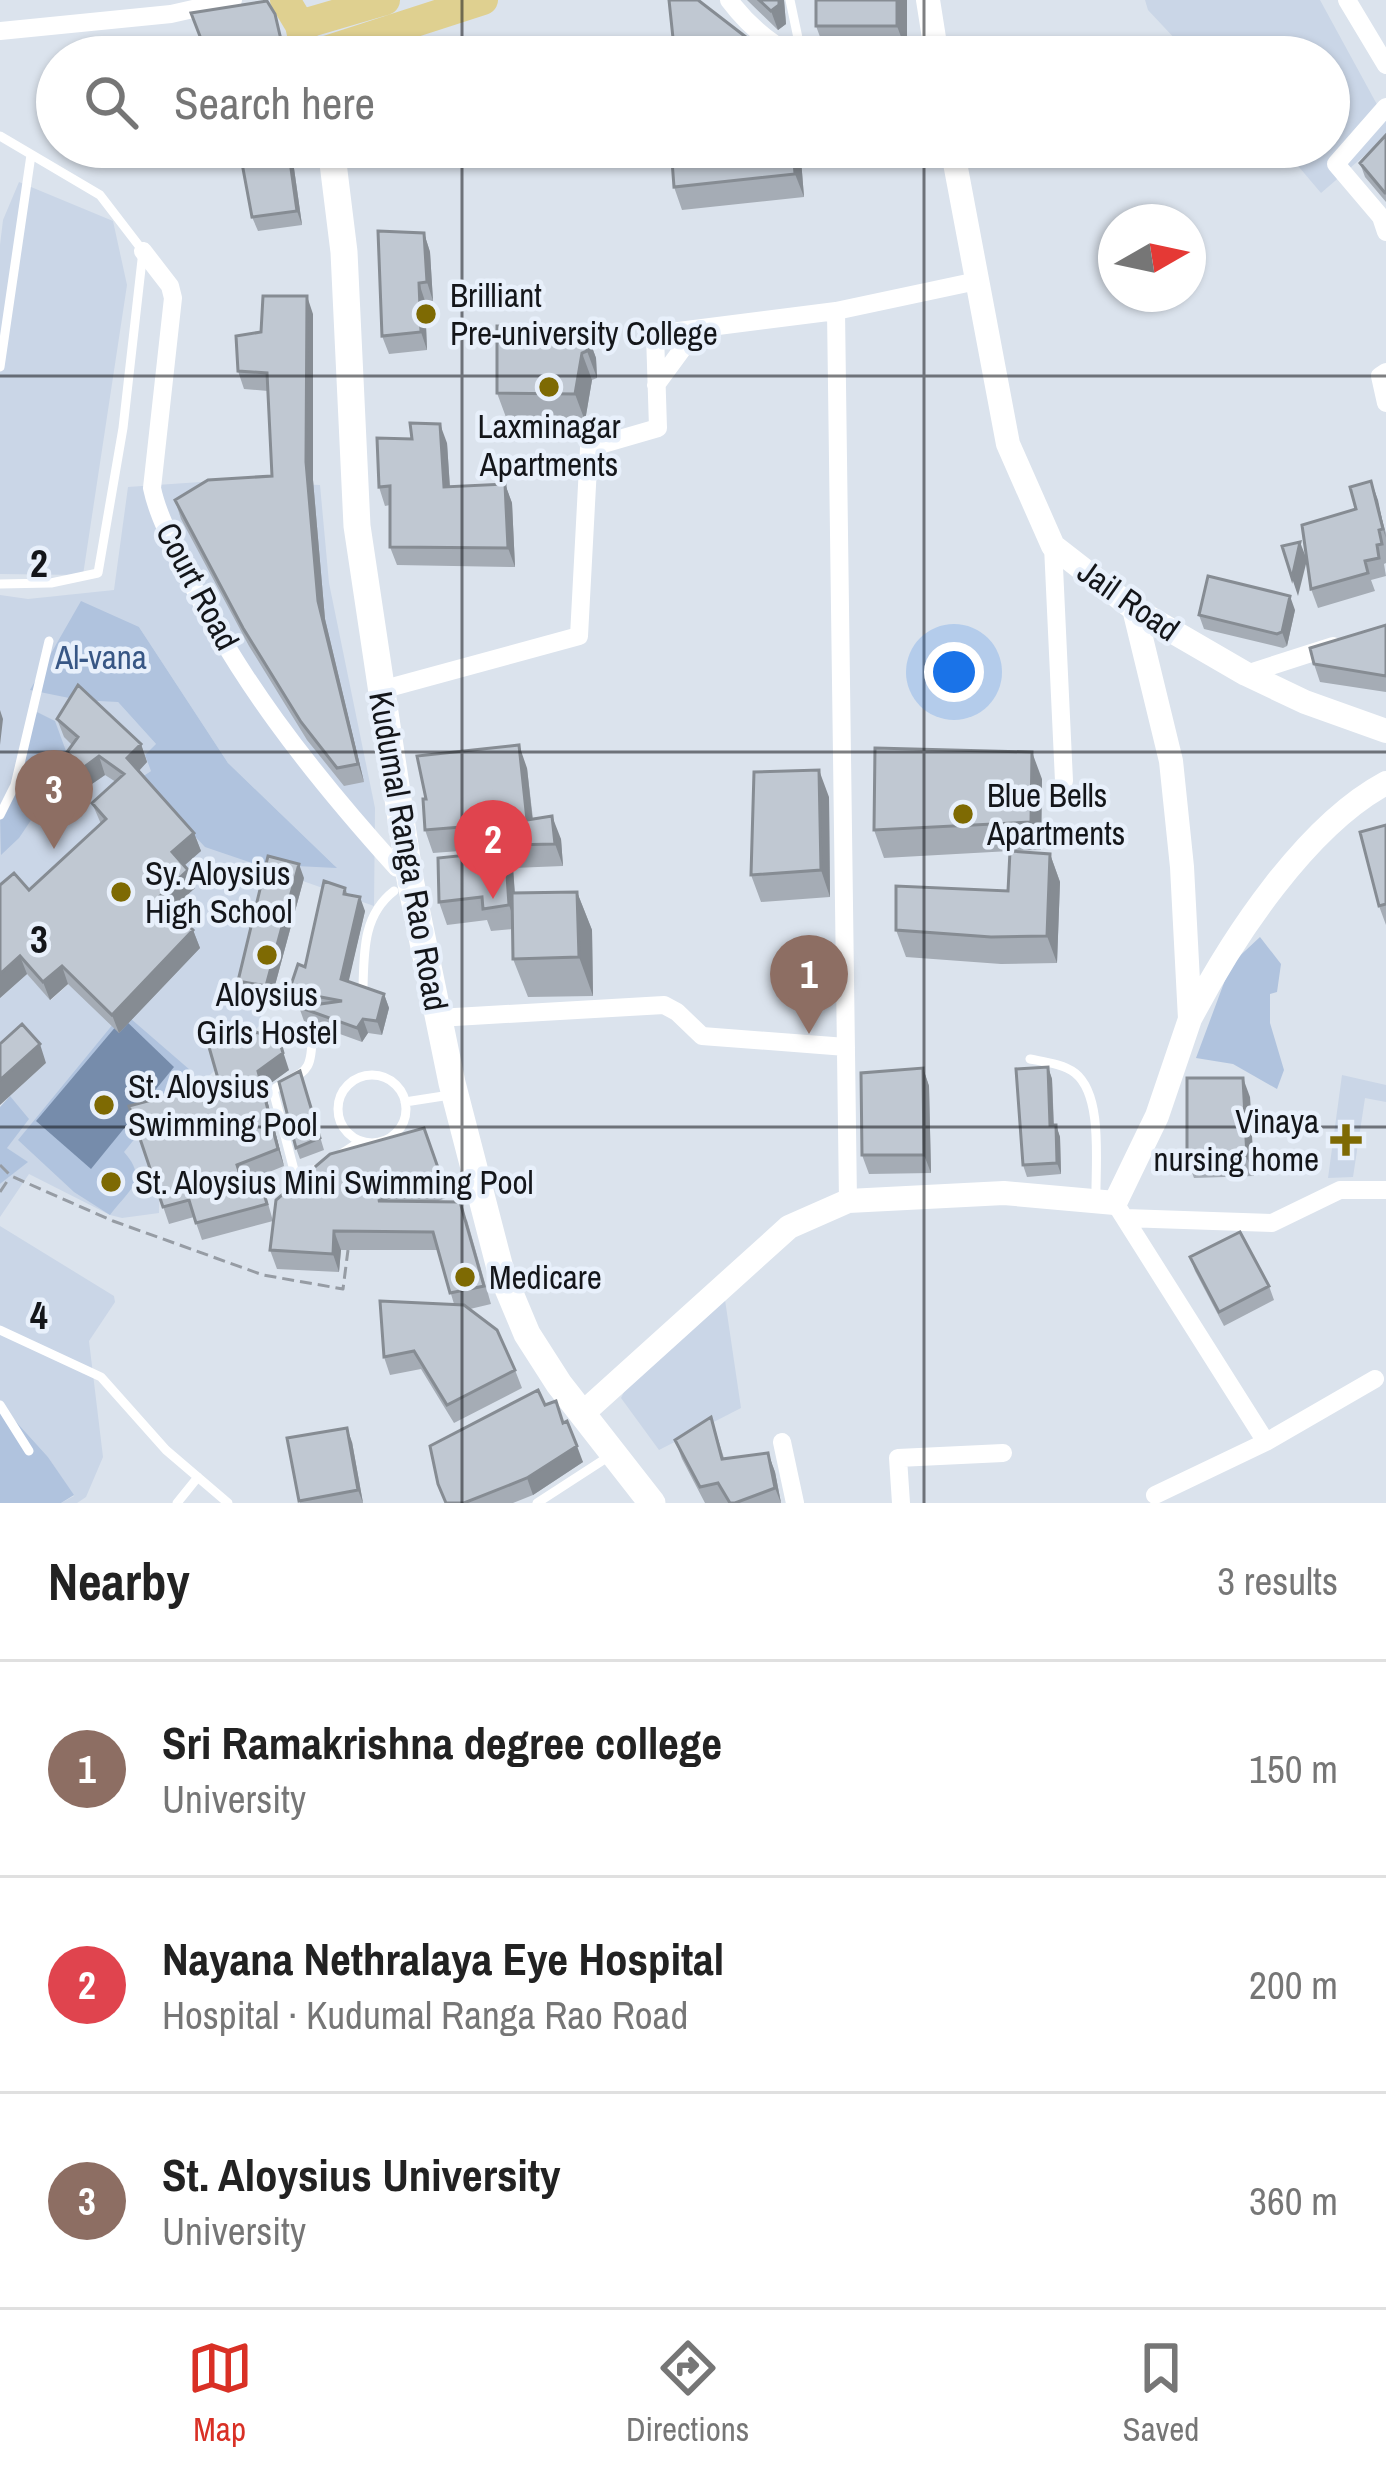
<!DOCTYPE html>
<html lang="en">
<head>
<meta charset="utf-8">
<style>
	:root { --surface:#fff; --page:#f6f6f6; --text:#222; --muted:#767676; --line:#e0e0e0; --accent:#d93025 }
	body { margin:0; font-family:"Archivo Narrow",sans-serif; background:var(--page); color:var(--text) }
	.compass { position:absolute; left:1098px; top:204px; width:108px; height:108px; border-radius:50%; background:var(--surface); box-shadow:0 3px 9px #0004; rotate:81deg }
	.you { position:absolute; left:954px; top:672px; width:42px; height:42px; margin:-30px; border:9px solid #fff; border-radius:50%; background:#1a73e8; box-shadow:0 0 0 18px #1a73e833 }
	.badge { display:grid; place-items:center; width:78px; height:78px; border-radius:50%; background:var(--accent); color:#fff; font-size:39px; font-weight:700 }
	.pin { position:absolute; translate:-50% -99px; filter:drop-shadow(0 3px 6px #0008) }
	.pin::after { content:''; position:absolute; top:63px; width:42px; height:36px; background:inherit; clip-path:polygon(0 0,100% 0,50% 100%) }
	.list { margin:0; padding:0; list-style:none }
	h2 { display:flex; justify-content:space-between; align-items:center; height:156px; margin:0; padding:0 48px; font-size:51px }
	h2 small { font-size:39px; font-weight:400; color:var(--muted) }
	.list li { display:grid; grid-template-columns:78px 1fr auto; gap:36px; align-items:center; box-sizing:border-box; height:216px; padding:0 48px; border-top:3px solid var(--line) }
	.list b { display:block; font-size:45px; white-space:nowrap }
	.list p { margin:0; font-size:39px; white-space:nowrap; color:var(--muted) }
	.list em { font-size:39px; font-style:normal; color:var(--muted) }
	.icon { flex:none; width:66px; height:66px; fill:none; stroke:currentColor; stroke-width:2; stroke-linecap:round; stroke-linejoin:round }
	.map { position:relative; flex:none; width:1386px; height:1503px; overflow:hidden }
	.search { position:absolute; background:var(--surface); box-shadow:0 3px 9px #0004; left:36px; right:36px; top:36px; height:132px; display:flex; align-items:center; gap:30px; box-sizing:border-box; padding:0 42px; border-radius:66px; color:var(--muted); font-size:45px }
	.sheet { height:804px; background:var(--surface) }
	nav { display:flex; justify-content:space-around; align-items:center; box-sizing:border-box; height:168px; border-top:3px solid var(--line); background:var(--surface); font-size:33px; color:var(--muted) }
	nav a { display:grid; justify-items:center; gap:6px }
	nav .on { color:var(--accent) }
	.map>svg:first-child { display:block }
</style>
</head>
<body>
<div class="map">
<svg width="1386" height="1503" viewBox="0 0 1386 1503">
	<rect width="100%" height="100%" fill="#dbe3ed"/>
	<!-- built -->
	<path fill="#cad6e7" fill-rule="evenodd" d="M1145 0H1320L1386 121V137L1321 193 1282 147H1329V57H1192L1148 10Z
		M19 182 113 221 127 285 83 575 0 574V245L3 220Z
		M215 481 320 485 329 583 375 808 374 906 280 873 247 973 263 1022 199 1086 161 1135 159 1213 122 1218 110 1215 29 1174 0 1217V1184L27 1162 7 1148 9 1097 0 1105 46 1063 0 1069V998L27 974 51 1000 169 893 113 837 35 908 0 896V595L28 599 114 590 128 487ZM139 627 228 763 335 866 141 777 151 771 156 744 118 702Z
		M1342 1075 1386 1085V1102L1365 1098 1353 1177 1328 1178Z
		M0 1226 114 1296 115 1302 89 1341 103 1457 86 1497 77 1503H61L74 1496 48 1457 0 1404Z
		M724 1293 741 1408 659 1450 621 1398 631 1378Z"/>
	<!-- green -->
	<path fill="#b0c3de" d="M81 601 139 627 228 763 337 868 255 864 205 847 140 778 151 771 145 755 156 744 118 702 79 700 30 690Z
		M37 712 55 721 70 762 19 838 1 855 0 814Z
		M1260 937 1281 964 1277 992 1270 994V1023L1284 1070 1277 1089 1233 1064 1196 1058 1231 964Z
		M123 1012 190 1070 124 1152C149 1180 129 1190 110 1215L74 1192 18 1140Z
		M10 1096 29 1119 7 1148 28 1162 0 1184V1107Z
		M0 1404 48 1457 74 1495 61 1503H0Z"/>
	<!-- water -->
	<path fill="#768cab" d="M123 1018 174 1067 91 1169 36 1121Z"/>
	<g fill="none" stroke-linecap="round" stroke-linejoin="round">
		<!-- path -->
		<path stroke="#969ca4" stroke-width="3" stroke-dasharray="12 6" stroke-linecap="butt" d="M0 1165 11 1176 113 1221 263 1275 343 1289 348 1250
			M0 1192 10 1177"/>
		<!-- service -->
		<path stroke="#fff" stroke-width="9" d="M790 0 802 57
			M0 136 100 195 143 251 123 428 98 573 51 583 0 584
			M0 367 31 155
			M0 815 15 785 49 641
			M363 988C364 951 363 915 394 891
			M312 1035C312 1078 303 1069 273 1090L295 1174 305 1175 316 1169
			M1030 1059C1045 1062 1063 1064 1075 1073 1104 1096 1095 1167 1096 1201
			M338 1109a34 34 0 1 1 68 0a34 34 0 1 1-68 0Z
			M405 1102 450 1095
			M341 1154 361 1141
			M0 1330 101 1377 166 1450 228 1503
			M0 1405 29 1451
			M177 1503 198 1477
			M537 1503 608 1457"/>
		<!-- minor -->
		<path stroke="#fff" stroke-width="18" d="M729 0C747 24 769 43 796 57
			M1347 0 1386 65
			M0 31 171 14 233 0
			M1386 107 1336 164 1381 217 1386 232
			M143 251 170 286 173 298 152 488C157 512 169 535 179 557 231 672 313 775 397 868H408
			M836 311 848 1201
			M1386 372 1380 376 1386 403
			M656 385 697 329
			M1053 546 1064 781
			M1246 674 1333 646
			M381 690 579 636 589 448 658 428 655 334 836 311 977 281
			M438 1018 664 1005 677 1012 702 1036 846 1047
			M1115 1203 1266 1442
			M1125 1218 1272 1223 1340 1190H1386
			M782 1442 795 1503
			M1155 1495 1266 1442 1375 1379
			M901 1503 898 1458 1003 1453"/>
		<!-- tertiary -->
		<path stroke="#fff" stroke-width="24" d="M928 0 937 57
			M952 147 1008 444 1053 546 1134 609 1246 674 1305 702 1386 731
			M1191 1017C1233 937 1306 826 1386 783
			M582 1414 789 1227 848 1201 1004 1193 1115 1203 1157 1116 1190 1019 1182 867 1171 761 1134 609"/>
		<!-- secondary -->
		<path stroke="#fff" stroke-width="27" d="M331 147 344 252 357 526 410 879 452 1083 501 1272 527 1334 559 1384 652 1503"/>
		<!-- primary -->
		<path stroke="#dfd090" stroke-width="30" d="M285 0 300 25 307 57 483 0
			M300 25 385 0"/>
	</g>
	<!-- wall -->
	<path fill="#a5acb5" d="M747 0H784L786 24 778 30Z
		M816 0H907V53H826L816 26Z
		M1386 135V202L1365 177 1360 163Z
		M239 147H291L302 225 258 231 252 217Z
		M800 147 804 197 682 210 674 187Z
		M424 233 430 252 433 301H425L427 350 389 354 382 336Z
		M313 314V480L325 619 364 782 344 786 307 740 249 646 181 519 175 500 272 476 268 391 244 389 238 371 261 332Z
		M586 331 596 358 597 378 592 380 585 421 507 420 497 393Z
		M447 443 450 487 505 484 512 503 515 567 397 565 390 547V505L385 506 379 487Z
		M1371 481 1386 533V563L1384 564 1386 576 1371 580 1375 591 1318 608 1311 589 1307 560 1298 596 1307 560 1356 509Z
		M1295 610 1287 646 1283 648 1204 629 1199 615Z
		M1386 625V692L1320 682 1314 664Z
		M57 719 141 744 147 762 139 771 194 833 201 851 184 866 188 870 195 888 172 909 193 930 200 948 119 1033 68 984 50 1000 27 974 0 998V885L29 890 101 824 92 803 116 782 105 775 89 786 73 770 67 752 72 745 64 737Z
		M527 768 533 819 561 839 563 866 513 868 515 893 577 892 592 930 593 996 528 997 513 959V929L491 931 487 920 447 925 439 902 487 853V849L433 853 425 830Z
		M1042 779 1041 850 1011 851 1050 854 1060 882 1057 963 1001 964 906 957 896 930 1008 891 1010 851 884 858 874 830Z
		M829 797 830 897 761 902 751 875Z
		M1386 825V925L1379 906Z
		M304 878 271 1000 243 995 238 981Z
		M345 888 348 895 365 911 348 982 384 994 389 1008 382 1035 368 1033 362 1042 304 1021 299 1007H305L294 1005 289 991 305 967Z
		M245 1037 289 1070 264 1088 284 1166 257 1177 265 1193 273 1221 202 1240 194 1217 169 1224 129 1106 219 1082Z
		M1048 1067 1052 1079 1054 1125H1056L1060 1137 1061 1174 1027 1177 1023 1165Z
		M923 1068 929 1086 931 1173 869 1174 862 1155Z
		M304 1083 324 1150 300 1159 296 1148Z
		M1250 1097 1254 1176 1194 1178 1187 1159Z
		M424 1128 448 1197 436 1202 467 1220 491 1304 470 1309 515 1370 522 1388 454 1423 421 1369 390 1375 384 1357 454 1304 438 1250H341L339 1272 277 1269 270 1250Z
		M1190 1257 1269 1286 1274 1300 1224 1326 1195 1271Z
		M545 1405 583 1462 533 1495 513 1503H445Z
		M711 1417 724 1458 768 1453 775 1472 781 1503H705L682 1459 675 1440Z
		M287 1438 352 1442 363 1503H300Z"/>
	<!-- shaded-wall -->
	<path fill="#868c93" d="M779 0H784L786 24 778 30 771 11Z
		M897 0H907V53L897 26Z
		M288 147H291L302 225 297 211Z
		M793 147H800L804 197 795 174Z
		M424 233 430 252 433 301 427 282Z
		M419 283 425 301 427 350 421 332Z
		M307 296 313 314V480L325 619 364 782 358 764 318 601 306 462Z
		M586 331 596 358 597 378 587 351Z
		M582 353 592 380 585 421 575 394Z
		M440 424 447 443 451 505 444 487Z
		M1371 481 1378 500 1386 538 1383 529Z
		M505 484 512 503 515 567 508 548Z
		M1300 542 1307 560 1298 596 1292 578Z
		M1290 596 1295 610 1287 646 1282 632Z
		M0 710 3 719 0 745Z
		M141 744 147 762 134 776 127 758Z
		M519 745 527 768 535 843 527 820Z
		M1032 752 1042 779 1041 850 1031 822Z
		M99 756 105 775 89 786 83 768Z
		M819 770 829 797 830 897 821 870Z
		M552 816 561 839 563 866 555 844Z
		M194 833 201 851 179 870 172 852Z
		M505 845 513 868 517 928 509 905Z
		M1050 854 1060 882 1057 963 1047 936Z
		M299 864 304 878 271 1000 266 986Z
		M188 870 195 888 165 915 159 897Z
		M577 892 592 930 593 996 579 957Z
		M360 897 365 911 346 993 341 979Z
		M193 930 200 948 119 1033 112 1015Z
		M20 956 27 974 0 998V974Z
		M62 966 68 984 50 1000 43 982Z
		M384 994 389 1008 382 1035 377 1021Z
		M363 1019 368 1033 362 1042 357 1028Z
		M279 1039 289 1070 264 1088 284 1166 278 1149 258 1071Z
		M40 1044 46 1063 0 1105V1080Z
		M1048 1067 1052 1079 1054 1137 1050 1125Z
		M923 1068 929 1086 931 1173 924 1155Z
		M1243 1078 1250 1097 1254 1176 1247 1158Z
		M1056 1125 1060 1137 1061 1174 1057 1163Z
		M334 1231 341 1250 339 1272 333 1254Z
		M347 1428 352 1442 363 1503 358 1490Z
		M577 1446 583 1462 533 1495 527 1478Z
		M768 1453 775 1472 781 1503 775 1488Z"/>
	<!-- building -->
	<path fill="#c0c8d2" stroke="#868c93" stroke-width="3" d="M669 0H698L764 51V57H675Z
		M759 0H779V5L771 11Z
		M816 0H897V26H816Z
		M267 1 275 14 282 44 294 57H208L191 13Z
		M1386 135V193H1385L1360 163Z
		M239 147H288L297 211 252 217Z
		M671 147H793L795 174 674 187Z
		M378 231 424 233 427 282 419 283 421 332 382 336Z
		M263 296H307L306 462 318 601 358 764 337 768 301 722 243 628 175 500 208 480 272 476 267 373 238 371 236 336 261 332Z
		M497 326 586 331 587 351 582 353 575 394 497 393Z
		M410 423 440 424 444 487 505 484 508 548 390 547V486L379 487 377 438 412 439Z
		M1371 481 1383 529 1379 530 1382 544 1377 545 1379 558 1365 561 1368 573 1311 589 1302 525 1356 509 1350 487Z
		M1300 542 1292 578 1282 546Z
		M1208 576 1290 596 1282 632 1277 634 1199 615Z
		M1386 625V676L1314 664 1310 648Z
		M78 685 141 744 127 758 194 833 172 852 188 870 159 897 193 930 112 1015 62 966 43 982 20 956 0 974V885L14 873 29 890 106 819 92 803 124 774 99 756 83 768 67 752 78 737 57 719Z
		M519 745 527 820 552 816 555 844 505 845 509 905 483 909 482 897 439 902 438 858 487 853V825L425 830 423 799H426L417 756Z
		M875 748 1032 752 1031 822 874 830Z
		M819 770 821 870 751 875 754 772Z
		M1386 825V904L1379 906 1360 832Z
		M1010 851 1050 854 1047 936 991 937 896 930V886L1008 891Z
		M268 856 299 864 266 986 238 981Z
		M324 881 345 888 344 894 360 897 341 979 384 994 377 1021 363 1019 357 1028 299 1007 342 1001 289 991 298 964 305 967Z
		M577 892 579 957 513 959 512 893Z
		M22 1024 40 1044 0 1080V1044Z
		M245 1029 279 1039 283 1053 258 1071 278 1149 237 1165 242 1181 259 1176 267 1204 196 1223 189 1200 163 1207 129 1106 219 1082 209 1047 245 1037Z
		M1048 1067 1050 1125H1056L1057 1163 1023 1165 1016 1069Z
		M923 1068 924 1155H862L861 1073Z
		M300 1071 320 1138 296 1148 279 1082Z
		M1187 1078H1243L1247 1158 1187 1159Z
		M424 1128 442 1179 378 1201 460 1202 484 1286 450 1293 433 1232 334 1231 333 1254 270 1250 276 1200 330 1154Z
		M1240 1232 1269 1286 1219 1312 1190 1257Z
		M380 1301 464 1305 497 1330 515 1370 447 1405 414 1351 384 1357Z
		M538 1390 545 1405 556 1401 563 1423 567 1421 577 1446 527 1478 464 1503H446L438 1484 430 1446Z
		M711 1417 722 1459 768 1453 775 1488 735 1503H730L718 1483 700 1487 675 1440Z
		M347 1428 358 1490 299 1501 287 1438Z"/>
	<!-- grid -->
	<path fill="none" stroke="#14161a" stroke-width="3" stroke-opacity="0.55" d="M462 0V57M924 0V57M462 147V1503M924 147V1503M0 376H1386M0 752H1386M0 1127H1386"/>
	<!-- markers -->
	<g fill="#7e6a03" stroke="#e8f0fb" stroke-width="4.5">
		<circle cx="426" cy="314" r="12"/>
		<circle cx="549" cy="387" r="12"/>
		<circle cx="963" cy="814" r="12"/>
		<circle cx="121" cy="892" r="12"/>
		<circle cx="267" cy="955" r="12"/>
		<circle cx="104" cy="1105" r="12"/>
		<path d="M1340 1122h12v12h12v12h-12v12h-12v-12h-12v-12h12z"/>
		<circle cx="111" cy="1182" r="12"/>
		<circle cx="465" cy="1277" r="12"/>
	</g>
	<g text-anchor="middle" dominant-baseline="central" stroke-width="9" stroke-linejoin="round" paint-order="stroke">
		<!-- poi labels -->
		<g font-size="33" fill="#14161a" stroke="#e8f0fb" text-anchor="start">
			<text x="450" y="295">Brilliant<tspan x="450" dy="38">Pre-university College</tspan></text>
			<text x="549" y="426" text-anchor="middle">Laxminagar<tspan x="549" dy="38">Apartments</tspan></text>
			<text x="987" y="795">Blue Bells<tspan x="987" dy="38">Apartments</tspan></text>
			<text x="145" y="873">Sy. Aloysius<tspan x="145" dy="38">High School</tspan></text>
			<text x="267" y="994" text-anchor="middle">Aloysius<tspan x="267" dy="38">Girls Hostel</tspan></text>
			<text x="128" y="1086">St. Aloysius<tspan x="128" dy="38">Swimming Pool</tspan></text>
			<text x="1319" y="1121" text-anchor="end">Vinaya<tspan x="1319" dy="38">nursing home</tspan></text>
			<text x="135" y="1182">St. Aloysius Mini Swimming Pool</text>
			<text x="489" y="1277">Medicare</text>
		</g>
		<!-- street labels -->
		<g font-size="33" fill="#14161a" stroke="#e8f0fb">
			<text transform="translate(198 586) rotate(62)">Court Road</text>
			<text transform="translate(1129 600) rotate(35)">Jail Road</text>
			<text transform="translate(409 851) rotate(80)">Kudumal Ranga Rao Road</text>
		</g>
		<!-- park labels -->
		<g font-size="33" fill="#385785" stroke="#e8f0fb">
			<text x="101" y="657">Al-vana</text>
		</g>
	</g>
	<g font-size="39" text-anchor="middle" font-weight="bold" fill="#14161a" stroke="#e8f0fb" stroke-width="9" stroke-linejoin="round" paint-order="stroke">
		<text x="39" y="577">2</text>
		<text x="39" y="953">3</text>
		<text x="39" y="1329">4</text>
	</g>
</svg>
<svg class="compass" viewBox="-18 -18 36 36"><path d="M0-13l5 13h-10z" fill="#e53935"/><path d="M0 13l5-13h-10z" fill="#767676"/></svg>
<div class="you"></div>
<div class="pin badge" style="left:809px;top:1034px;background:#8d6e63">1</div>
<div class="pin badge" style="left:493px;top:899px;background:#e0444e">2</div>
<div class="pin badge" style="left:54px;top:849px;background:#8d6e63">3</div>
<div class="search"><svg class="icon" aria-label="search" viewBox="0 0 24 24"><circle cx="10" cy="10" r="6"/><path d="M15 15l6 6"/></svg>Search here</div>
</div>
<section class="sheet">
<h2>Nearby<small>3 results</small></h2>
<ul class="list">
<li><span class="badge" style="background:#8d6e63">1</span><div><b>Sri Ramakrishna degree college</b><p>University</p></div><em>150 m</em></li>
<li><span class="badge" style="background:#e0444e">2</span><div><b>Nayana Nethralaya Eye Hospital</b><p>Hospital · Kudumal Ranga Rao Road</p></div><em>200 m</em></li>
<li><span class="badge" style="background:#8d6e63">3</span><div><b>St. Aloysius University</b><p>University</p></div><em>360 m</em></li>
</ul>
</section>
<nav>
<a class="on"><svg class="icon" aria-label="map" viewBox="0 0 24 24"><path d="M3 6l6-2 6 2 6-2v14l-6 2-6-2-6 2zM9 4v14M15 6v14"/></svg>Map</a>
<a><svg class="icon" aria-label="directions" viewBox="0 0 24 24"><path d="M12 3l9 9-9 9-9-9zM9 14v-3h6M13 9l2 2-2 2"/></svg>Directions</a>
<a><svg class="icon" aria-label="saved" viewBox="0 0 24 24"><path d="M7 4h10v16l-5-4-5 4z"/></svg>Saved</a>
</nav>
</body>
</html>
